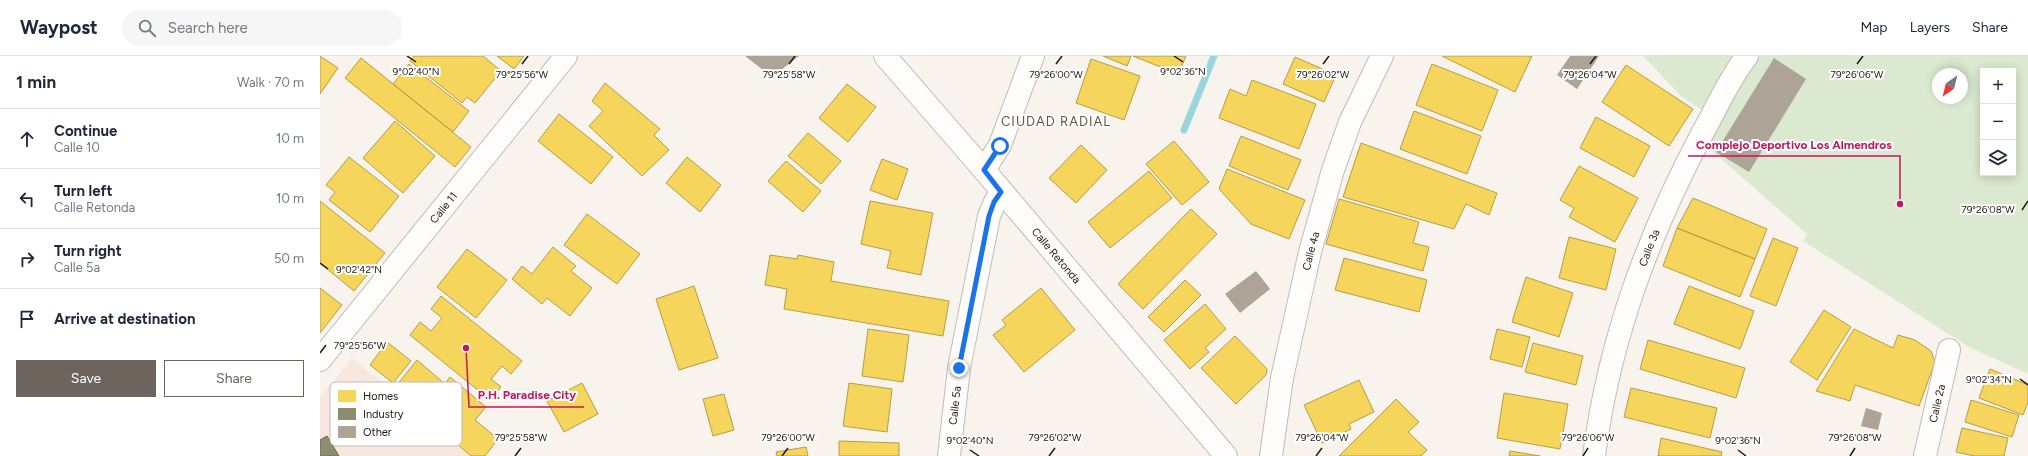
<!DOCTYPE html>
<html lang="en">
<head>
<meta charset="utf-8">
<style>
	:root { --surface:#fff; --page:#f6f6f7; --text:#1f2937; --muted:#747a83; --line:#e0e1e3; --accent:#6d655d }
	body { margin:0; font-family:Figtree,sans-serif; background:var(--page); color:var(--text) }
	.controls { position:absolute; right:12px; top:12px; display:grid; overflow:hidden; border-radius:0px; box-shadow:0 2px 10px #0003 }
	.controls button { width:36px; height:36px; display:grid; place-items:center; padding:0; border:0; border-bottom:1px solid var(--line); background:var(--surface); color:var(--text); font:20px sans-serif }
	.compass { position:absolute; left:1612px; top:12px; width:36px; height:36px; border-radius:50%; background:var(--surface); box-shadow:0 2px 10px #0003; rotate:215deg }
	.stop { position:absolute; width:12px; height:12px; margin:-9px; border:3px solid #1a73e8; border-radius:50%; background:#fff }
	.stop.end { background:#1a73e8; border-color:#fff; box-shadow:0 1px 4px #0008 }
	.list { margin:0; padding:0; list-style:none }
	h2 { display:flex; justify-content:space-between; align-items:center; height:52px; margin:0; padding:0 16px; font-size:17px }
	h2 small { font-size:13px; font-weight:400; color:var(--muted) }
	.list li { display:grid; grid-template-columns:26px 1fr auto; gap:12px; align-items:center; box-sizing:border-box; height:60px; padding:0 16px; border-top:1px solid var(--line) }
	.list b { display:block; font-size:15px; white-space:nowrap }
	.list p { margin:0; font-size:13px; white-space:nowrap; color:var(--muted) }
	.list em { font-size:13px; font-style:normal; color:var(--muted) }
	.actions { display:flex; gap:8px; padding:12px 16px }
	.actions a { flex:1; padding:9px 0; border:1px solid var(--accent); border-radius:0px; text-align:center; font-size:14px; color:var(--accent) }
	.actions .main { background:var(--accent); color:#fff }
	.icon { flex:none; width:22px; height:22px; fill:none; stroke:currentColor; stroke-width:2; stroke-linecap:round; stroke-linejoin:round }
	.map { position:relative; flex:none; width:1708px; height:400px; overflow:hidden }
	header { display:flex; align-items:center; gap:24px; box-sizing:border-box; height:56px; padding:0 20px; background:var(--surface); border-bottom:1px solid var(--line) }
	header strong { font-size:19px }
	nav { display:flex; gap:22px; margin-inline-start:auto; font-size:14px }
	.search { width:280px; height:36px; background:var(--page); display:flex; align-items:center; gap:10px; box-sizing:border-box; padding:0 14px; border-radius:22px; color:var(--muted); font-size:15px }
	main { display:flex }
	aside { flex:1; background:var(--surface) }
	.map>svg:first-child { display:block }
</style>
</head>
<body>
<header>
<strong>Waypost</strong>
<div class="search"><svg class="icon" aria-label="search" viewBox="0 0 24 24"><circle cx="10" cy="10" r="6"/><path d="M15 15l6 6"/></svg>Search here</div>
<nav><a>Map</a><a>Layers</a><a>Share</a></nav>
</header>
<main>
<aside>
<h2>1 min<small>Walk · 70 m</small></h2>
<ul class="list">
<li><svg class="icon" aria-label="ahead" viewBox="0 0 24 24"><path d="M12 20V5M6 11l6-6 6 6"/></svg><div><b>Continue</b><p>Calle 10</p></div><em>10 m</em></li>
<li><svg class="icon" aria-label="left" viewBox="0 0 24 24"><path d="M17 20v-9H6M10 6l-5 5 5 5"/></svg><div><b>Turn left</b><p>Calle Retonda</p></div><em>10 m</em></li>
<li><svg class="icon" aria-label="right" viewBox="0 0 24 24"><path d="M7 20v-9h11M14 6l5 5-5 5"/></svg><div><b>Turn right</b><p>Calle 5a</p></div><em>50 m</em></li>
<li><svg class="icon" aria-label="arrive" viewBox="0 0 24 24"><path d="M6 21V4h12l-3 4 3 4H6"/></svg><div><b>Arrive at destination</b></div></li>
</ul>
<div class="actions"><a class="main">Save</a><a>Share</a></div>
</aside>
<div class="map">
<svg width="1708" height="400" viewBox="0 0 1708 400">
	<rect width="100%" height="100%" fill="#f8f3ed"/>
	<!-- industrial -->
	<path fill="#f7e7df" d="M32 302 149 400H0V342Z"/>
	<!-- green -->
	<path fill="#dae9d0" fill-rule="evenodd" d="M1323 0H1708V318L1649 291 1483 185 1487 178 1392 95 1382 54 1362 41ZM1663 15H1693V117H1663ZM1618 18H1642V42H1618Z"/>
	<!-- homes -->
	<path fill="#f6d55c" stroke="#b69d45" d="M0 0 18 12 0 38Z
		M94 0H163L181 15 155 47 147 41 142 47 90 5Z
		M177 0H204L194 13Z
		M783 0H811L807 10Z
		M813 0H866L858 18Z
		M1122 0H1212L1195 36Z
		M975 1 1016 19 1004 46 963 28Z
		M41 2 151 91 135 111 25 22Z
		M771 3 820 20 804 64 756 47Z
		M89 8 149 55 133 76 73 28Z
		M1112 8 1178 34 1162 75 1096 49Z
		M1306 9 1373 53 1349 90 1282 46Z
		M932 24 996 48 979 93 899 62 910 33 926 40Z
		M285 27 340 73 334 79 349 94 322 120 269 70 283 55 272 45Z
		M527 28 556 51 528 86 499 62Z
		M1094 55 1161 80 1147 118 1080 93Z
		M239 58 293 101 271 128 218 85Z
		M1276 61 1330 90 1314 121 1260 92Z
		M75 65 115 100 83 137 43 102Z
		M488 77 521 105 501 128 468 100Z
		M921 80 981 104 968 134 909 110Z
		M854 85 889 126 862 149 826 108Z
		M1041 87 1177 137 1169 159 1146 148 1134 173 1023 141Z
		M761 89 787 114 756 147 729 122Z
		M29 101 79 140 50 176 9 144 15 136 6 129Z
		M367 101 401 129 380 156 346 127Z
		M562 103 588 113 577 144 550 134Z
		M466 105 501 135 483 156 448 125Z
		M1259 110 1318 142 1295 186 1249 161 1254 152 1240 144Z
		M907 113 985 144 969 183 931 168 899 133Z
		M829 115 852 142 790 192 768 166Z
		M1373 142 1447 173 1435 203 1357 172Z
		M1019 143 1099 166 1093 187 1109 191 1103 215 1006 188Z
		M0 145 65 197 34 235 0 207Z
		M550 145 613 157 601 219 567 212 571 195 541 188Z
		M871 153 897 178 823 253 798 228Z
		M267 158 320 198 297 228 244 189Z
		M1357 172 1435 203 1420 241 1343 210Z
		M1249 181 1296 193 1286 234 1239 222Z
		M1453 182 1478 192 1456 250 1430 240Z
		M233 191 256 210 251 215 272 232 250 260 227 242 222 248 192 223 202 210 212 218Z
		M147 193 187 224 156 262 117 231Z
		M450 199 477 203 478 199 514 206 511 225 629 245 623 280 464 253 467 233 445 229Z
		M1024 202 1107 224 1099 256 1015 234Z
		M1206 221 1253 237 1239 281 1192 266Z
		M865 224 881 239 844 276 828 261Z
		M374 230 398 302 359 314 336 243Z
		M1369 230 1434 255 1420 293 1354 268Z
		M0 232 22 249 0 277Z
		M721 232 755 274 704 316 673 279 686 269 682 264Z
		M121 240 202 305 191 318 182 310 171 323 181 331 170 344 90 279 100 266 111 275 122 262 111 253Z
		M885 248 906 273 885 292 889 296 870 313 844 284Z
		M1504 254 1531 271 1497 324 1470 306Z
		M548 273 589 279 583 326 542 320Z
		M1177 273 1210 281 1202 311 1170 303Z
		M1534 273 1573 292 1578 279 1595 284 1611 295 1615 306 1599 350 1535 329 1530 345 1496 335Z
		M915 280 947 313 946 319 916 348 881 312Z
		M1328 284 1425 312 1416 342 1320 313Z
		M67 286 91 305 73 327 50 309Z
		M1213 287 1263 300 1256 329 1205 316Z
		M97 304 125 328 130 321 166 351 155 364 178 383 165 400H151L130 382 133 378 76 330Z
		M1670 313 1708 329V346L1703 359 1659 342Z
		M1039 324 1054 356 1029 368 1031 373 1002 387 984 349Z
		M262 327 278 358 244 376 227 345Z
		M529 327 572 333 567 376 523 370Z
		M1311 332 1397 352 1390 382 1304 361Z
		M1184 337 1248 348 1240 393 1177 382Z
		M404 338 414 374 393 380 383 343Z
		M1076 343 1099 366 1088 376 1107 394 1101 400H1019Z
		M1651 344 1699 359 1692 381 1645 366Z
		M1642 372 1688 382 1684 400H1654L1636 396Z
		M1341 382 1402 396 1401 400H1338Z
		M519 385 579 387V400H519Z
		M486 391 488 400H457L456 396Z
		M1190 395 1220 400H1189Z"/>
	<!-- industry -->
	<path fill="#8c8c6e" stroke="#6c6a52" d="M7 380 19 400H0V384Z"/>
	<g fill="none" stroke-linecap="round" stroke-linejoin="round">
		<!-- stream -->
		<path stroke="#9ad4df" stroke-width="7" d="M864 74 894 0"/>
	</g>
	<!-- building -->
	<path fill="#ada396" d="M425 0H479L452 21Z
		M1250 0H1279L1257 33 1237 19Z
		M1454 2 1486 23 1429 116 1396 96Z
		M936 215 950 233 920 257 905 238Z
		M1546 352 1562 357 1558 374 1541 370Z"/>
	<g fill="none" stroke-linecap="round" stroke-linejoin="round">
		<!-- minor casing -->
		<g stroke="#c2bbb4" stroke-width="24">
			<g id="minor">
				<path id="s1" d="M565 0 664 114 906 400"/>
				<path d="M664 114 680 89 713 0"/>
				<path id="s2" d="M0 304 246 0"/>
				<path id="s3" d="M629 400 639 312 669 160 675 146 681 136"/>
				<path id="s4" d="M951 400 962 322 990 196 1013 114 1030 66 1062 0"/>
				<path id="s5" d="M1274 400C1289 284 1328 179 1383 76 1397 51 1409 23 1427 0"/>
				<path id="s6" d="M1605 400 1629 294"/>
			</g>
		</g>
		<!-- minor -->
		<use href="#minor" stroke="#fefdfc" stroke-width="22"/>
	</g>
	<g fill="none" stroke-linecap="round" stroke-linejoin="round">
		<!-- route -->
		<path stroke="#1a73e8" stroke-width="5" d="M639 312 669 160 674 146 681 136 664 114 680 90"/>
	</g>
	<!-- ticks -->
	<path fill="none" stroke="#221910" stroke-width="1.5" d="M87 0 96 6M854 0 863 6M202 8 208 0M469 8 475 0M736 8 742 0M1003 8 1009 0M1270 8 1276 0M1537 8 1543 0M1702 154 1708 145M0 207 8 213M0 297 6 289M1700 323 1708 329M650 394 659 400M1418 394 1426 400M195 400 201 392M462 400 468 392M729 400 735 392M996 400 1002 392M1263 400 1268 392M1530 400 1535 392"/>
	<g text-anchor="middle" dominant-baseline="central" stroke-width="4" stroke-linejoin="round" paint-order="stroke">
		<!-- street labels -->
		<g font-size="11" fill="#221910" stroke="#fff">
			<text stroke="none"><textPath href="#s2" startOffset="196">Calle 11</textPath></text>
			<text stroke="none"><textPath href="#s5" startOffset="216">Calle 3a</textPath></text>
			<text stroke="none"><textPath href="#s4" startOffset="209">Calle 4a</textPath></text>
			<text stroke="none"><textPath href="#s1" startOffset="263">Calle Retonda</textPath></text>
			<text stroke="none"><textPath href="#s6" startOffset="54">Calle 2a</textPath></text>
			<text stroke="none"><textPath href="#s3" startOffset="51">Calle 5a</textPath></text>
		</g>
		<!-- quarter labels -->
		<g font-size="13" letter-spacing="1" fill="#68533d" stroke="#fff">
			<text x="736" y="65">CIUDAD RADIAL</text>
		</g>
	</g>
	<!-- legend -->
	<rect x="10" y="326" width="132" height="64" rx="6" fill="#fff" stroke="#bdbab7" stroke-width="1"/>
	<rect x="18" y="334" width="18" height="12" fill="#f6d55c"/>
	<rect x="18" y="352" width="18" height="12" fill="#8c8c6e"/>
	<rect x="18" y="370" width="18" height="12" fill="#ada396"/>
	<g font-size="11" fill="#221910">
		<text x="43" y="344">Homes</text>
		<text x="43" y="362">Industry</text>
		<text x="43" y="380">Other</text>
	</g>
	<g font-size="10" text-anchor="middle" fill="#221910" stroke="#fff" stroke-width="4" stroke-linejoin="round" paint-order="stroke">
		<text x="96" y="19">9°02'40"N</text>
		<text x="863" y="19">9°02'36"N</text>
		<text x="202" y="22">79°25'56"W</text>
		<text x="469" y="22">79°25'58"W</text>
		<text x="736" y="22">79°26'00"W</text>
		<text x="1003" y="22">79°26'02"W</text>
		<text x="1270" y="22">79°26'04"W</text>
		<text x="1537" y="22">79°26'06"W</text>
		<text x="1668" y="157">79°26'08"W</text>
		<text x="39" y="217">9°02'42"N</text>
		<text x="40" y="293">79°25'56"W</text>
		<text x="1669" y="327">9°02'34"N</text>
		<text x="201" y="385">79°25'58"W</text>
		<text x="468" y="385">79°26'00"W</text>
		<text x="735" y="385">79°26'02"W</text>
		<text x="1002" y="385">79°26'04"W</text>
		<text x="1268" y="385">79°26'06"W</text>
		<text x="1535" y="385">79°26'08"W</text>
		<text x="650" y="388">9°02'40"N</text>
		<text x="1418" y="388">9°02'36"N</text>
	</g>
	<!-- callouts -->
	<path fill="none" stroke="#c2185b" stroke-width="1.5" d="M1580 148L1580 100H1368M146 292L149 351H264"/>
	<g fill="#c2185b" stroke="#fff" stroke-width="1.5">
		<circle cx="1580" cy="148" r="4"/>
		<circle cx="146" cy="292" r="4"/>
	</g>
	<g font-size="12" text-anchor="middle" font-weight="bold" fill="#c2185b" stroke="#fff" stroke-width="4" stroke-linejoin="round" paint-order="stroke">
		<text x="1474" y="93">Complejo Deportivo Los Almendros</text>
		<text x="207" y="343">P.H. Paradise City</text>
	</g>
</svg>
<div class="controls">
<button>+</button>
<button>−</button>
<button><svg class="icon" aria-label="layers" viewBox="0 0 24 24"><path d="M12 4l9 5-9 5-9-5zM3 14l9 5 9-5"/></svg></button>
</div>
<svg class="compass" viewBox="-18 -18 36 36"><path d="M0-13l5 13h-10z" fill="#e53935"/><path d="M0 13l5-13h-10z" fill="#747a83"/></svg>
<div class="stop" style="left:680px;top:90px"></div>
<div class="stop end" style="left:639px;top:312px"></div>
</div>
</main>
</body>
</html>
